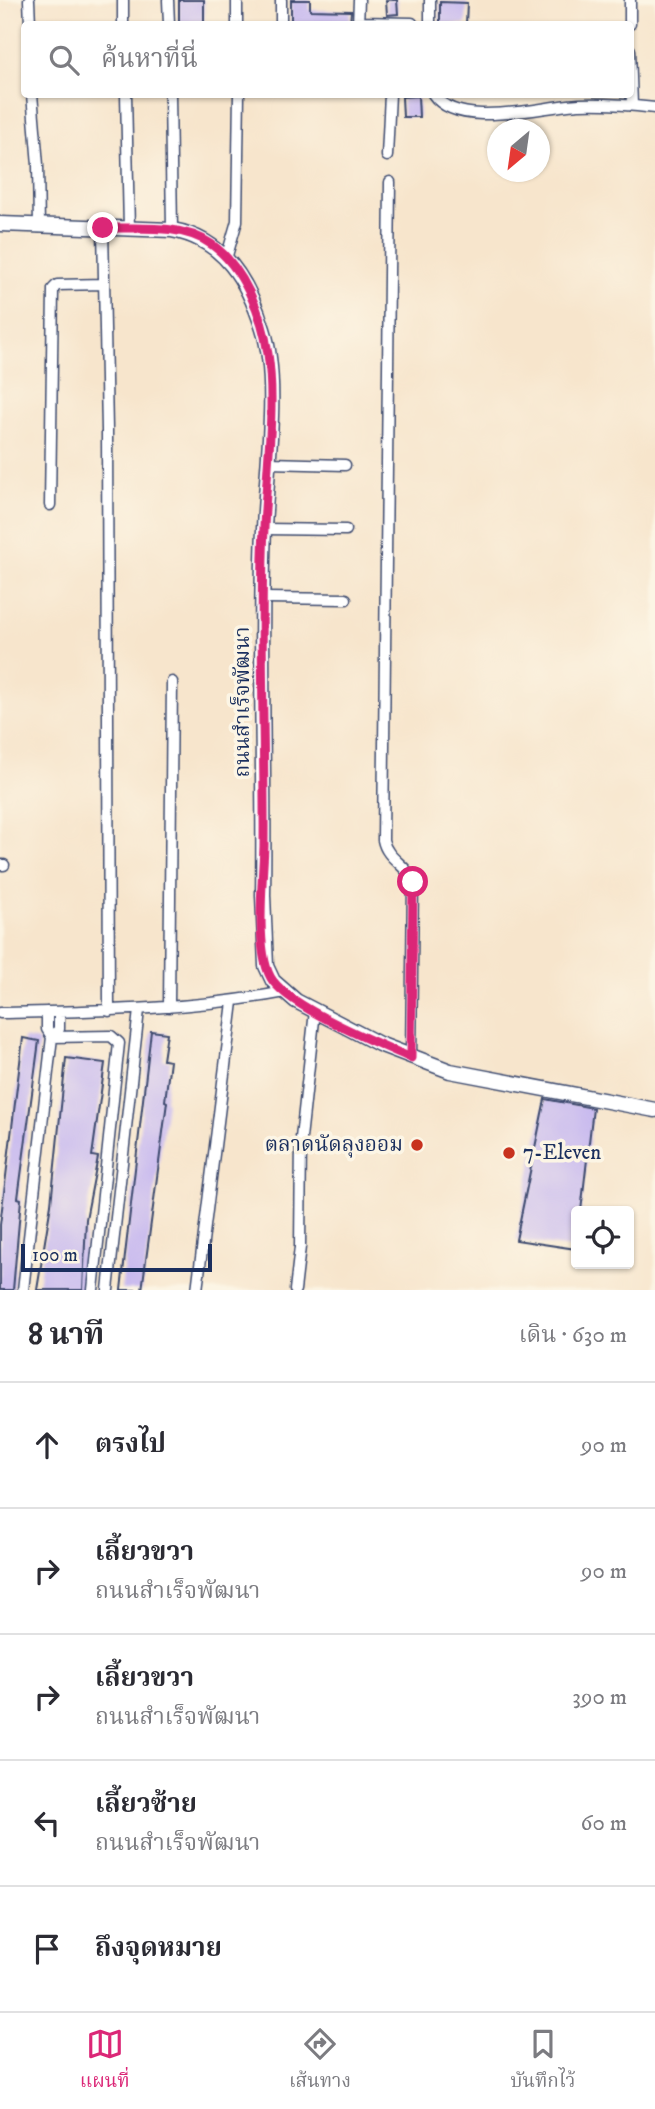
<!DOCTYPE html>
<html lang="th">
<head>
<meta charset="utf-8">
<style>
	:root { --surface:#fff; --page:#f2f2f3; --text:#2b2b33; --muted:#7c7c81; --line:#e1e1e2; --accent:#db2777 }
	body { margin:0; font-family:"IM FELL DW Pica","Noto Serif Thai",serif; background:var(--page); color:var(--text) }
	.controls { position:absolute; right:21px; bottom:21px; display:grid; overflow:hidden; border-radius:7px; box-shadow:0 2px 5px #0004 }
	.controls button { width:63px; height:63px; display:grid; place-items:center; padding:0; border:0; border-bottom:2px solid var(--line); background:var(--surface); color:var(--text); font:35px sans-serif }
	.compass { position:absolute; left:487px; top:119px; width:63px; height:63px; border-radius:50%; background:var(--surface); box-shadow:0 2px 5px #0004; rotate:209deg }
	.scale { position:absolute; left:21px; bottom:18px; width:191px; box-sizing:border-box; padding-left:7px; border:4px solid #1b2f5e; border-top:0; font-size:19px; line-height:24px; white-space:nowrap; color:#1b2f5e; -webkit-text-stroke:5px #fcf5e5; paint-order:stroke }
	.stop { position:absolute; width:21px; height:21px; margin:-16px; border:5px solid #db2777; border-radius:50%; background:#fff }
	.stop.end { background:#db2777; border-color:#fff; box-shadow:0 2px 7px #0008 }
	.list { margin:0; padding:0; list-style:none }
	h2 { display:flex; justify-content:space-between; align-items:center; height:91px; margin:0; padding:0 28px; font-size:30px }
	h2 small { font-size:23px; font-weight:400; color:var(--muted) }
	.list li { display:grid; grid-template-columns:46px 1fr auto; gap:21px; align-items:center; box-sizing:border-box; height:126px; padding:0 28px; border-top:2px solid var(--line) }
	.list b { display:block; font-size:26px; white-space:nowrap }
	.list p { margin:0; font-size:23px; white-space:nowrap; color:var(--muted) }
	.list em { font-size:23px; font-style:normal; color:var(--muted) }
	.icon { flex:none; width:38px; height:38px; fill:none; stroke:currentColor; stroke-width:2; stroke-linecap:round; stroke-linejoin:round }
	.map { position:relative; flex:none; width:655px; height:1290px; overflow:hidden }
	.search { position:absolute; background:var(--surface); box-shadow:0 2px 5px #0004; left:21px; right:21px; top:21px; height:77px; display:flex; align-items:center; gap:18px; box-sizing:border-box; padding:0 24px; border-radius:7px; color:var(--muted); font-size:26px }
	.sheet { height:721px; background:var(--surface) }
	nav { display:flex; justify-content:space-around; align-items:center; box-sizing:border-box; height:98px; border-top:2px solid var(--line); background:var(--surface); font-size:19px; color:var(--muted) }
	nav a { display:grid; justify-items:center; gap:4px }
	nav .on { color:var(--accent) }
	.map>svg:first-child { display:block }
</style>
</head>
<body>
<div class="map">
<svg width="655" height="1290" viewBox="0 0 655 1290">
	<rect width="100%" height="100%" fill="#fcf5e5"/>
	<filter id="ink" filterUnits="userSpaceOnUse"><feTurbulence type="fractalNoise" baseFrequency=".0143" numOctaves="2"/><feDisplacementMap in="SourceGraphic" scale="14" xChannelSelector="R" yChannelSelector="G"/><feConvolveMatrix kernelMatrix="1 2 1 2 8 2 1 2 1" color-interpolation-filters="sRGB"/></filter>
	<filter id="wash" filterUnits="userSpaceOnUse"><feTurbulence type="fractalNoise" baseFrequency=".00686" numOctaves="4" result="noise"/><feDisplacementMap in="SourceGraphic" scale="28" xChannelSelector="R" yChannelSelector="G"/><feGaussianBlur stdDeviation="1.57" result="paint"/><feColorMatrix in="noise" values="0 0 0 0 0 0 0 0 0 0 0 0 0 0 0 0 0 1.4 0 .05"/><feComposite in="paint" operator="in"/></filter>
	<g filter="url(#wash)">
		<rect width="100%" height="100%" fill="#f7e5cc"/>
		<g id="blocks">
			<!-- building -->
			<path fill="#c2b3f0" d="M179 0H204V24H179Z
				M291 0H310V10L351 11 350 24H291Z
				M386 0H397L398 14 387 15Z
				M440 2 467 3 466 24H440Z
				M418 96 419 117H403L402 97Z
				M151 1031 167 1033 163 1060 170 1061 165 1101 167 1102 142 1290H121Z
				M23 1038 39 1041 18 1198 21 1199 13 1290H0V1225Z
				M66 1058 105 1063 92 1156 98 1157 86 1219 83 1290H37L51 1204Z
				M545 1099 593 1108 581 1211H576V1249L516 1240Z"/>
		</g>
	</g>
	<g filter="url(#ink)">
		<use href="#blocks" fill-opacity="0" stroke="#3c4a6e" stroke-width="2"/>
		<g fill="none" stroke-linecap="round" stroke-linejoin="round">
			<!-- minor casing -->
			<g stroke="#3c4a6e" stroke-width="13">
				<path id="minor" d="M29 0 30 24
					M123 0V24
					M168 0 169 24
					M237 0V24
					M281 0V24
					M430 0V24
					M630 0V24
					M359 22 412 23
					M358 24 359 0
					M630 50 632 105
					M32 94 38 165 39 227
					M126 94 129 229
					M170 94 172 230
					M433 94C458 131 541 106 579 104 605 103 629 105 655 108
					M387 156 390 94
					M390 182 383 840C387 860 407 864 413 882L411 1058
					M103 228 107 430 109 1011
					M226 259 237 221 239 94
					M269 463 345 465
					M50 505 53 289 57 285 104 284
					M264 529 346 530
					M264 598 346 599
					M0 865H4
					M169 1007 172 682
					M47 1012V1029L52 1037
					M0 1013C96 1011 191 1010 285 992
					M52 1037 111 1036 119 1043 93 1290
					M23 1290 52 1037 59 1029V1012
					M108 1290 139 1010
					M197 1290 233 1002
					M295 1290 300 1247 301 1138 315 1011"/>
			</g>
			<!-- tertiary casing -->
			<g stroke="#3c4a6e" stroke-width="17">
				<path id="tertiary" d="M0 224 172 230C224 239 248 281 263 329 280 381 266 473 264 529 259 651 265 773 263 895L266 966 273 981 296 1001 379 1044 450 1071 655 1110"/>
			</g>
			<!-- minor -->
			<use href="#minor" stroke="#fff" stroke-width="10"/>
			<!-- tertiary -->
			<use href="#tertiary" stroke="#fff" stroke-width="14"/>
		</g>
	</g>
	<g fill="none" stroke-linecap="round" stroke-linejoin="round" filter="url(#ink)">
		<!-- route -->
		<path stroke="#db2777" stroke-width="9" d="M103 228C137 229 181 223 211 244 243 266 263 316 268 354 276 406 266 475 264 528 259 634 265 740 264 846 263 878 254 956 273 981 295 1010 377 1043 411 1058L413 882"/>
	</g>
	<!-- markers -->
	<g fill="#c8321e" stroke="#fcf5e5" stroke-width="2.5">
		<circle cx="417" cy="1145" r="7"/>
		<circle cx="509" cy="1153" r="7"/>
	</g>
	<g text-anchor="middle" dominant-baseline="central" stroke-width="7" stroke-linejoin="round" paint-order="stroke">
		<!-- street labels -->
		<g font-size="21" fill="#1b2f5e" stroke="#fcf5e5">
			<text transform="translate(243 702) rotate(-90)">ถนนสำเร็จพัฒนา</text>
		</g>
		<!-- poi labels -->
		<g font-size="21" fill="#1b2f5e" stroke="#fcf5e5" text-anchor="end">
			<text x="403" y="1145">ตลาดนัดลุงออม</text>
			<text x="523" y="1153" text-anchor="start">7-Eleven</text>
		</g>
	</g>
</svg>
<div class="controls">
<button><svg class="icon" aria-label="locate" viewBox="0 0 24 24"><circle cx="12" cy="12" r="6"/><path d="M12 2v4M12 18v4M2 12h4M18 12h4"/></svg></button>
</div>
<svg class="compass" viewBox="-18 -18 36 36"><path d="M0-13l5 13h-10z" fill="#e53935"/><path d="M0 13l5-13h-10z" fill="#7c7c81"/></svg>
<div class="scale">100 m</div>
<div class="stop" style="left:413px;top:882px"></div>
<div class="stop end" style="left:103px;top:228px"></div>
<div class="search"><svg class="icon" aria-label="search" viewBox="0 0 24 24"><circle cx="10" cy="10" r="6"/><path d="M15 15l6 6"/></svg>ค้นหาที่นี่</div>
</div>
<section class="sheet">
<h2>8 นาที<small>เดิน · 630 m</small></h2>
<ul class="list">
<li><svg class="icon" aria-label="ahead" viewBox="0 0 24 24"><path d="M12 20V5M6 11l6-6 6 6"/></svg><div><b>ตรงไป</b></div><em>90 m</em></li>
<li><svg class="icon" aria-label="right" viewBox="0 0 24 24"><path d="M7 20v-9h11M14 6l5 5-5 5"/></svg><div><b>เลี้ยวขวา</b><p>ถนนสำเร็จพัฒนา</p></div><em>90 m</em></li>
<li><svg class="icon" aria-label="right" viewBox="0 0 24 24"><path d="M7 20v-9h11M14 6l5 5-5 5"/></svg><div><b>เลี้ยวขวา</b><p>ถนนสำเร็จพัฒนา</p></div><em>390 m</em></li>
<li><svg class="icon" aria-label="left" viewBox="0 0 24 24"><path d="M17 20v-9H6M10 6l-5 5 5 5"/></svg><div><b>เลี้ยวซ้าย</b><p>ถนนสำเร็จพัฒนา</p></div><em>60 m</em></li>
<li><svg class="icon" aria-label="arrive" viewBox="0 0 24 24"><path d="M6 21V4h12l-3 4 3 4H6"/></svg><div><b>ถึงจุดหมาย</b></div></li>
</ul>
</section>
<nav>
<a class="on"><svg class="icon" aria-label="map" viewBox="0 0 24 24"><path d="M3 6l6-2 6 2 6-2v14l-6 2-6-2-6 2zM9 4v14M15 6v14"/></svg>แผนที่</a>
<a><svg class="icon" aria-label="directions" viewBox="0 0 24 24"><path d="M12 3l9 9-9 9-9-9zM9 14v-3h6M13 9l2 2-2 2"/></svg>เส้นทาง</a>
<a><svg class="icon" aria-label="saved" viewBox="0 0 24 24"><path d="M7 4h10v16l-5-4-5 4z"/></svg>บันทึกไว้</a>
</nav>
</body>
</html>
